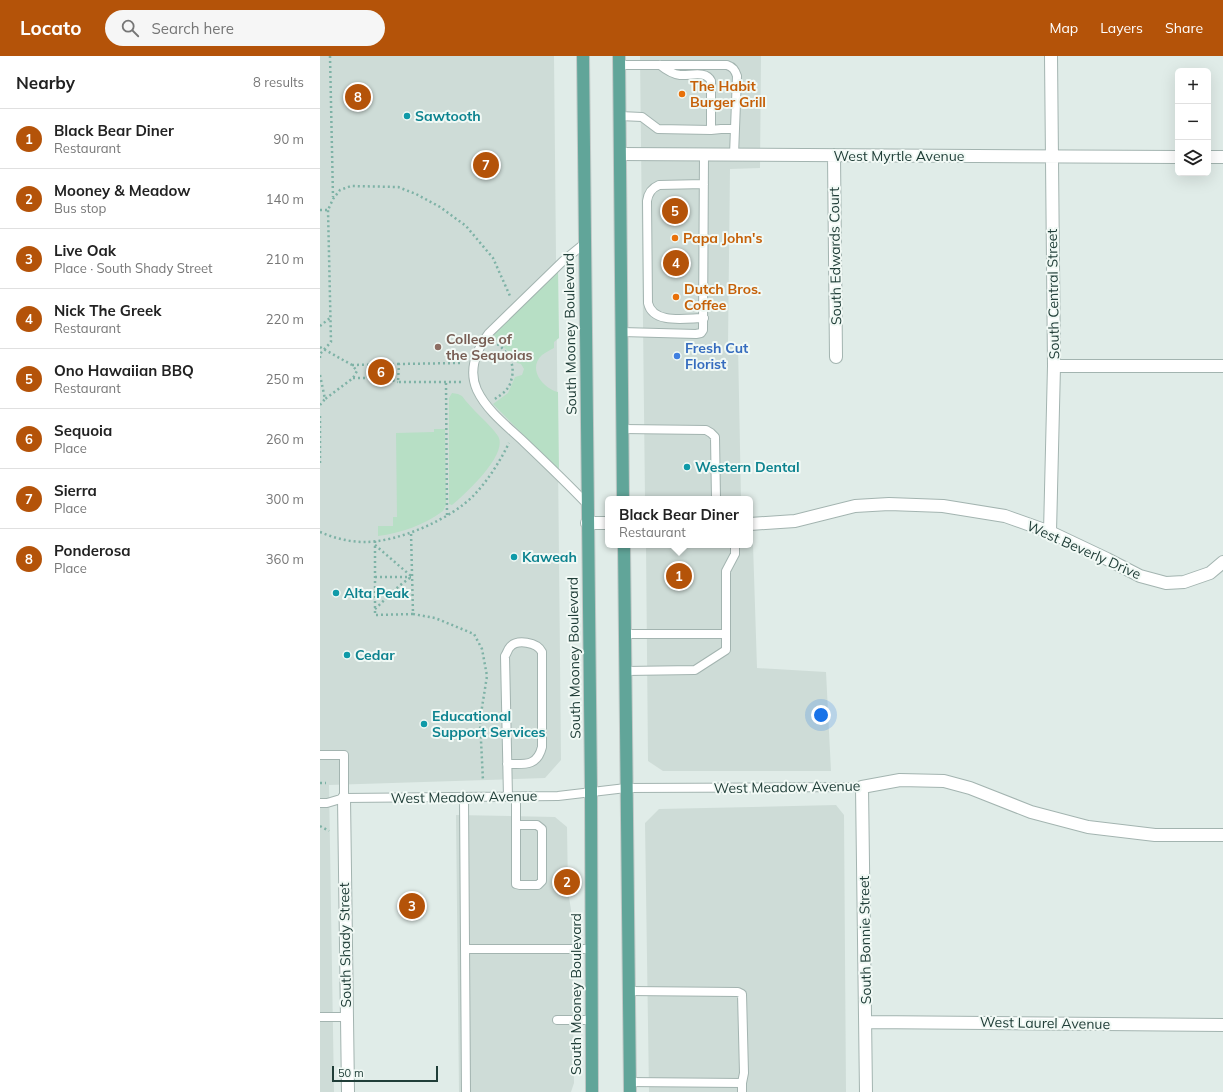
<!DOCTYPE html>
<html lang="en">
<head>
<meta charset="utf-8">
<style>
	:root { --surface:#fff; --page:#f6f6f6; --text:#222; --muted:#767676; --line:#e0e0e0; --accent:#b45309 }
	body { margin:0; font-family:Mulish,sans-serif; background:var(--page); color:var(--text) }
	.controls { position:absolute; right:12px; top:12px; display:grid; overflow:hidden; border-radius:6px; box-shadow:0 4px 16px #0002 }
	.controls button { width:36px; height:36px; display:grid; place-items:center; padding:0; border:0; border-bottom:1px solid var(--line); background:var(--surface); color:var(--text); font:20px sans-serif }
	.scale { position:absolute; left:12px; bottom:10px; width:106px; box-sizing:border-box; padding-left:4px; border:2px solid #203e38; border-top:0; font-size:11px; line-height:14px; white-space:nowrap; color:#203e38; -webkit-text-stroke:3px #f1f9f5; paint-order:stroke }
	.you { position:absolute; left:501px; top:659px; width:14px; height:14px; margin:-10px; border:3px solid #fff; border-radius:50%; background:#1a73e8; box-shadow:0 0 0 6px #1a73e833 }
	.badge { display:grid; place-items:center; width:26px; height:26px; border-radius:50%; background:var(--accent); color:#fff; font-size:13px; font-weight:700 }
	.pin { position:absolute; translate:-50% -50%; border:2px solid #fff; box-shadow:0 1px 4px #0006 }
	.popup { position:absolute; left:285px; top:440px; width:148px; height:52px; box-sizing:border-box; display:grid; place-content:center; border-radius:6px; background:var(--surface); filter:drop-shadow(0 1px 3px #0005); font-size:13px; white-space:nowrap; color:var(--muted) }
	.popup b { font-size:15px; color:var(--text) }
	.popup::after { content:''; position:absolute; left:50%; top:100%; margin-left:-8px; border:8px solid transparent; border-top-color:var(--surface) }
	.list { margin:0; padding:0; list-style:none }
	h2 { display:flex; justify-content:space-between; align-items:center; height:52px; margin:0; padding:0 16px; font-size:17px }
	h2 small { font-size:13px; font-weight:400; color:var(--muted) }
	.list li { display:grid; grid-template-columns:26px 1fr auto; gap:12px; align-items:center; box-sizing:border-box; height:60px; padding:0 16px; border-top:1px solid var(--line) }
	.list b { display:block; font-size:15px; white-space:nowrap }
	.list p { margin:0; font-size:13px; white-space:nowrap; color:var(--muted) }
	.list em { font-size:13px; font-style:normal; color:var(--muted) }
	.icon { flex:none; width:22px; height:22px; fill:none; stroke:currentColor; stroke-width:2; stroke-linecap:round; stroke-linejoin:round }
	.map { position:relative; flex:none; width:903px; height:1036px; overflow:hidden }
	header { display:flex; align-items:center; gap:24px; box-sizing:border-box; height:56px; padding:0 20px; background:var(--accent); color:#fff }
	header strong { font-size:19px }
	nav { display:flex; gap:22px; margin-inline-start:auto; font-size:14px }
	.search { width:280px; height:36px; background:var(--page); display:flex; align-items:center; gap:10px; box-sizing:border-box; padding:0 14px; border-radius:22px; color:var(--muted); font-size:15px }
	main { display:flex }
	aside { flex:1; background:var(--surface) }
	.map>svg:first-child { display:block }
</style>
</head>
<body>
<header>
<strong>Locato</strong>
<div class="search"><svg class="icon" aria-label="search" viewBox="0 0 24 24"><circle cx="10" cy="10" r="6"/><path d="M15 15l6 6"/></svg>Search here</div>
<nav><a>Map</a><a>Layers</a><a>Share</a></nav>
</header>
<main>
<aside>
<h2>Nearby<small>8 results</small></h2>
<ul class="list">
<li><span class="badge">1</span><div><b>Black Bear Diner</b><p>Restaurant</p></div><em>90 m</em></li>
<li><span class="badge">2</span><div><b>Mooney &amp; Meadow</b><p>Bus stop</p></div><em>140 m</em></li>
<li><span class="badge">3</span><div><b>Live Oak</b><p>Place · South Shady Street</p></div><em>210 m</em></li>
<li><span class="badge">4</span><div><b>Nick The Greek</b><p>Restaurant</p></div><em>220 m</em></li>
<li><span class="badge">5</span><div><b>Ono Hawaiian BBQ</b><p>Restaurant</p></div><em>250 m</em></li>
<li><span class="badge">6</span><div><b>Sequoia</b><p>Place</p></div><em>260 m</em></li>
<li><span class="badge">7</span><div><b>Sierra</b><p>Place</p></div><em>300 m</em></li>
<li><span class="badge">8</span><div><b>Ponderosa</b><p>Place</p></div><em>360 m</em></li>
</ul>
</aside>
<div class="map">
<svg width="903" height="1036" viewBox="0 0 903 1036">
	<rect width="100%" height="100%" fill="#e0ece8"/>
	<!-- built -->
	<path fill="#cedcd7" d="M0 0H234L241 704 225 722 9 729 14 1036H0Z
		M320 0H441L440 112 410 113 408 289H418L421 443H325Z
		M430 479 433 488 437 612 506 616 511 715H343L328 705 326 489H430Z
		M516 749 524 759 526 1036H329L325 767 339 753Z
		M136 759 235 761 247 771 248 835 252 860 254 1027 251 1036H139Z"/>
	<!-- green -->
	<path fill="#b7dfc5" d="M238 211 239 282 234 286V292C230 294 226 296 222 299 207 313 223 332 238 336L239 415 173 348 188 337 195 321 202 319 204 313 201 308 197 307 189 296 172 280Z
		M132 337 138 338 142 340C152 354 169 367 178 380 189 398 145 438 132 449L129 448V342Z
		M114 373H125L126 449 123 455C104 469 81 477 58 480V470H73V461H77L76 377 114 376Z"/>
	<g fill="none" stroke-linecap="round" stroke-linejoin="round">
		<!-- lane casing -->
		<g stroke="#a3b4b0" stroke-width="10">
			<path id="lane" d="M299 9H407C413 11 415 14 417 20L414 99
				M340 9C346 14 352 18 360 19 370 20 386 14 391 25V74
				M300 60 322 61 338 73 391 74 401 73H414
				M384 128 339 129C332 132 328 137 327 145L328 247C333 269 367 262 384 262
				M265 187 243 205 169 277C157 293 148 314 157 334 167 355 187 370 204 386 225 406 247 427 267 448
				M302 276 376 278 381 277 383 274 384 98
				M303 373 386 374 391 377 395 381 396 443
				M305 578H406
				M306 615 375 614 406 594V515L415 498V489
				M0 699H24V742
				M187 708C204 708 217 711 222 691V596C217 586 197 583 190 591 188 593 187 597 185 600L188 741
				M144 741 146 1036
				M196 741V828L200 829H218L222 825V773L217 769H196
				M0 747H7L24 742 238 740 306 732 542 731
				M145 893H271
				M309 935 418 936 422 938 424 1017 422 1027
				M0 961H27
				M237 964H271
				M309 1026 422 1027V1036"/>
		</g>
		<!-- street casing -->
		<g stroke="#a3b4b0" stroke-width="14">
			<path id="street" d="M300 98 858 101
				M514 99 516 301
				M888 101H903
				M734 310H903
				M267 467H288
				M430 468 475 465 535 450 569 448 623 450 685 460 730 476 787 503 820 520 846 527 864 526 890 517 903 506
				M730 476 734 310 731 0
				M24 742 28 1036
				M546 966 903 969
				M546 1036 542 731 580 724 624 725 650 732 711 756 768 771 835 779H903"/>
		</g>
		<!-- primary casing -->
		<g stroke="#c1c9c7" stroke-width="14">
			<path id="primary" d="M263 0 271 735 272 1036
				M299 0 303 443
				M304 489 310 1036"/>
		</g>
		<!-- path -->
		<path stroke="#7eb2a6" stroke-width="2.5" stroke-dasharray="2 3" stroke-linecap="butt" d="M10 0 13 141
			M0 154H8L13 143 20 134 31 130 78 131 96 138 120 151 146 170 173 202 190 240
			M0 270 10 262
			M0 291 32 309 37 315 33 322 5 343 0 319
			M0 302V298L11 286 8 154
			M140 307 79 308 78 326H141
			M32 309 79 308
			M33 322H66L78 326
			M126 327 127 460
			M175 343C179 340 184 337 187 333 190 330 191 325 192 321 195 306 187 295 175 286
			M0 349 5 343
			M0 360V409
			M0 476C14 482 29 486 45 486 78 486 132 463 155 438 169 423 180 405 189 387
			M55 485V559L93 558 91 476
			M55 489 91 520
			M55 521H91
			M55 553 79 530 91 521
			M93 558 115 562 154 578 162 593 167 620 160 664 163 725
			M0 727H6
			M0 770 9 775"/>
		<!-- lane -->
		<use href="#lane" stroke="#fff" stroke-width="8"/>
		<!-- street -->
		<use href="#street" stroke="#fff" stroke-width="12"/>
		<!-- primary -->
		<use href="#primary" stroke="#61a599" stroke-width="12"/>
	</g>
	<!-- markers -->
	<g fill="#e8710a" stroke="#f1f9f5" stroke-width="1.5">
		<circle cx="362" cy="38" r="4"/>
		<circle cx="355" cy="182" r="4"/>
		<circle cx="356" cy="241" r="4"/>
	</g>
	<g fill="#0f9aa8" stroke="#f1f9f5" stroke-width="1.5">
		<circle cx="87" cy="60" r="4"/>
		<circle cx="367" cy="411" r="4"/>
		<circle cx="194" cy="501" r="4"/>
		<circle cx="16" cy="537" r="4"/>
		<circle cx="27" cy="599" r="4"/>
		<circle cx="104" cy="668" r="4"/>
	</g>
	<circle fill="#8d6e63" stroke="#f1f9f5" stroke-width="1.5" cx="118" cy="291" r="4"/>
	<circle fill="#3f7fe0" stroke="#f1f9f5" stroke-width="1.5" cx="357" cy="300" r="4"/>
	<g text-anchor="middle" dominant-baseline="central" stroke-width="4" stroke-linejoin="round" paint-order="stroke">
		<!-- food labels -->
		<g font-size="14" font-weight="bold" fill="#c56008" stroke="#f1f9f5" text-anchor="start">
			<text x="370" y="30">The Habit<tspan x="370" dy="16">Burger Grill</tspan></text>
			<text x="363" y="182">Papa John's</text>
			<text x="364" y="233">Dutch Bros.<tspan x="364" dy="16">Coffee</tspan></text>
		</g>
		<!-- culture labels -->
		<g font-size="14" font-weight="bold" fill="#0d838f" stroke="#f1f9f5" text-anchor="start">
			<text x="95" y="60">Sawtooth</text>
			<text x="375" y="411">Western Dental</text>
			<text x="202" y="501">Kaweah</text>
			<text x="24" y="537">Alta Peak</text>
			<text x="35" y="599">Cedar</text>
			<text x="112" y="660">Educational<tspan x="112" dy="16">Support Services</tspan></text>
		</g>
		<!-- street labels -->
		<g font-size="14" fill="#203e38" stroke="#f1f9f5">
			<text x="579" y="100">West Myrtle Avenue</text>
			<text transform="translate(515 200) rotate(-91)">South Edwards Court</text>
			<text transform="translate(733 238) rotate(-91)">South Central Street</text>
			<text transform="translate(250 278) rotate(-91)">South Mooney Boulevard</text>
			<text transform="translate(764 494) rotate(24)">West Beverly Drive</text>
			<text transform="translate(254 602) rotate(-91)">South Mooney Boulevard</text>
			<text transform="translate(467 731) rotate(-1)">West Meadow Avenue</text>
			<text transform="translate(144 741) rotate(-1)">West Meadow Avenue</text>
			<text transform="translate(545 884) rotate(-91)">South Bonnie Street</text>
			<text transform="translate(25 889) rotate(-91)">South Shady Street</text>
			<text transform="translate(256 938) rotate(-90)">South Mooney Boulevard</text>
			<text transform="translate(725 967) rotate(1)">West Laurel Avenue</text>
		</g>
		<!-- education labels -->
		<g font-size="14" font-weight="bold" fill="#785e54" stroke="#f1f9f5" text-anchor="start">
			<text x="126" y="283">College of<tspan x="126" dy="16">the Sequoias</tspan></text>
		</g>
		<!-- shop labels -->
		<g font-size="14" font-weight="bold" fill="#366cbe" stroke="#f1f9f5" text-anchor="start">
			<text x="365" y="292">Fresh Cut<tspan x="365" dy="16">Florist</tspan></text>
		</g>
	</g>
</svg>
<div class="controls">
<button>+</button>
<button>−</button>
<button><svg class="icon" aria-label="layers" viewBox="0 0 24 24"><path d="M12 4l9 5-9 5-9-5zM3 14l9 5 9-5"/></svg></button>
</div>
<div class="scale">50 m</div>
<div class="you"></div>
<div class="pin badge" style="left:359px;top:520px">1</div>
<div class="popup"><b>Black Bear Diner</b>Restaurant</div>
<div class="pin badge" style="left:247px;top:826px">2</div>
<div class="pin badge" style="left:92px;top:850px">3</div>
<div class="pin badge" style="left:356px;top:207px">4</div>
<div class="pin badge" style="left:355px;top:155px">5</div>
<div class="pin badge" style="left:61px;top:316px">6</div>
<div class="pin badge" style="left:166px;top:109px">7</div>
<div class="pin badge" style="left:38px;top:41px">8</div>
</div>
</main>
</body>
</html>
